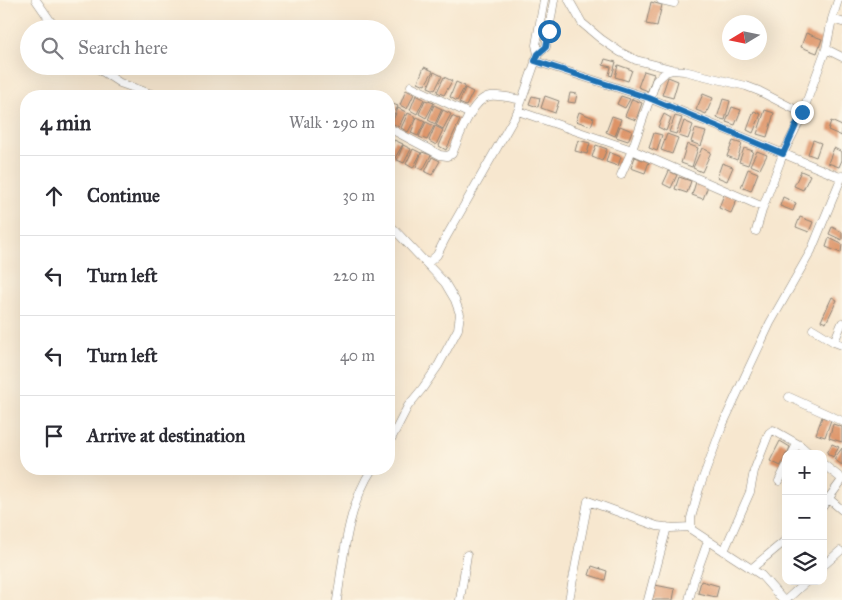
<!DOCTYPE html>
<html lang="en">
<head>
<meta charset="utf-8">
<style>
	:root { --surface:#fff; --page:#f2f2f3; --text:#2b2b33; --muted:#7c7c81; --line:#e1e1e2 }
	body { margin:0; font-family:"IM FELL Great Primer",serif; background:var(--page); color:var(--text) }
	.controls { position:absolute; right:15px; bottom:15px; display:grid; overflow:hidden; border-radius:10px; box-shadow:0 5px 20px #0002 }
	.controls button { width:45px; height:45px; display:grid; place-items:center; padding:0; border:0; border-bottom:1px solid var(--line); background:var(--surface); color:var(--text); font:25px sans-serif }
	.compass { position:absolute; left:722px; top:15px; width:45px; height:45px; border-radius:50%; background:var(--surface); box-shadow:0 5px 20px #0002; rotate:260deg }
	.stop { position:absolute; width:15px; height:15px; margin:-11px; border:4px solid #1f6fb2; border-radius:50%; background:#fff }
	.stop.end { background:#1f6fb2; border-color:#fff; box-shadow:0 1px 5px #0008 }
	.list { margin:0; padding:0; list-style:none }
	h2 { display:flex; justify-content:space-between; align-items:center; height:65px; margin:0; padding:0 20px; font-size:21px }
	h2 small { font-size:16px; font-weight:400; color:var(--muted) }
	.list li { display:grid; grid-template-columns:32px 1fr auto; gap:15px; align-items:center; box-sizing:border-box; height:80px; padding:0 20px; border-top:1px solid var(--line) }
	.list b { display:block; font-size:19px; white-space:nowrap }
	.list em { font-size:16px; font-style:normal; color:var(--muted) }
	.icon { flex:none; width:28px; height:28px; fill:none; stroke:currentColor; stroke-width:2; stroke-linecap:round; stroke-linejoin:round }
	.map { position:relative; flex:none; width:842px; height:600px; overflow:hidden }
	.search { position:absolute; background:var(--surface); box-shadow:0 5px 20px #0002; left:20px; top:20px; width:375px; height:55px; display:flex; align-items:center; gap:12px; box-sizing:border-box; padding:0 18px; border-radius:28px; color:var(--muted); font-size:19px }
	.panel { position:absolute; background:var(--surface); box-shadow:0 5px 20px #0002; left:20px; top:90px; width:375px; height:385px; border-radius:20px }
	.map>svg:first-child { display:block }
</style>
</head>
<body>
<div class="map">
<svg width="842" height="600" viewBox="0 0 842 600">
	<rect width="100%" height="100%" fill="#fcf5e5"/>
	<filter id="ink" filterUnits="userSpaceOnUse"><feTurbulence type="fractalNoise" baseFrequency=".02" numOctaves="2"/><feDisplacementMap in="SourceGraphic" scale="10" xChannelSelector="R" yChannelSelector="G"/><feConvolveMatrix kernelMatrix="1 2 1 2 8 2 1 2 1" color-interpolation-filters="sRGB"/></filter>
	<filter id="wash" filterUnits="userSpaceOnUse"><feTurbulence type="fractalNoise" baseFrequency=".0096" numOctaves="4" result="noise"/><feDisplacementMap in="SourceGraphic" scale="20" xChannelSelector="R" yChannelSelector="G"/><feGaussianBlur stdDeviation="1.12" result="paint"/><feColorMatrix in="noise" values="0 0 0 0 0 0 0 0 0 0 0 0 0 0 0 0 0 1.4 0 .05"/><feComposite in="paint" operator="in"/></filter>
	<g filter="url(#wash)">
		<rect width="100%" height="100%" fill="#f7e7cf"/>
		<g id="blocks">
			<!-- building -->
			<path fill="#dd9366" d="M651 2 662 5 657 26 646 24Z
				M806 33 822 39 817 53 801 47Z
				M605 59 616 62 612 76 609 75 611 67 603 65Z
				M618 65 632 70 628 81 615 77Z
				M424 67 433 71 425 85 418 82Z
				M644 71 654 74 648 91 638 87Z
				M434 72 442 76 435 90 428 87Z
				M444 77 452 81 444 95 437 92Z
				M668 77 678 81 673 98 662 95Z
				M456 82 465 86 457 101 450 97Z
				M465 88 473 92 466 106 459 103Z
				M406 90 414 94 407 109 400 105Z
				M570 93 577 94 575 103 568 102Z
				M703 94 713 98 706 114 696 110Z
				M416 95 424 99 417 114 410 110Z
				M532 96 540 98 538 107 529 104Z
				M545 96 559 101 555 113 541 108Z
				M621 96 630 99 625 108 617 104Z
				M632 99 642 103 636 120 625 116Z
				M723 99 730 101 725 120 717 118Z
				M425 100 434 103 426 118 419 114Z
				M390 103 398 106 391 121 389 120V105Z
				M434 105 442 109 435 124 428 120Z
				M732 107 741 110 735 125 726 122Z
				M398 108 406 112 399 127 392 123Z
				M443 110 451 114 443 129 436 125Z
				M765 110 774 113 767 137 757 134Z
				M754 111 761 114 753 133 747 130Z
				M579 112 594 118 591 126 576 121Z
				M408 113 416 117 408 132 401 128Z
				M664 114 671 118 666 131 658 127Z
				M452 116 460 120 446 150 439 146Z
				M612 116 621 119 615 136 606 132Z
				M675 116 682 118 676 134 669 132Z
				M417 117 425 121 418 136 411 133Z
				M684 121 693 125 688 139 679 136Z
				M831 121 842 126V136L828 130Z
				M426 122 434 126 427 140 419 137Z
				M435 126 443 130 436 145 429 141Z
				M620 126 632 131 628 141 616 137Z
				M695 129 706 132 701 146 691 142Z
				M654 133 662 135 657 151 649 148Z
				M667 134 678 138 672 154 661 150Z
				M394 140 403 144 395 158 389 155Z
				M578 140 590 143 587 154 575 151Z
				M813 140 821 143 816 157 808 154Z
				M733 141 742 144 737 160 727 156Z
				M687 144 698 148 692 167 681 163Z
				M403 145 411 149 404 163 397 160Z
				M596 145 607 149 602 161 592 157Z
				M702 148 711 152 702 172 693 168Z
				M744 148 753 151 748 165 739 162Z
				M834 148 842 152V160L839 167 828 163Z
				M413 149 421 153 413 168 406 164Z
				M757 151 767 155 760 169 750 165Z
				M422 152 431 155 423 170 416 167Z
				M609 152 621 157 618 166 606 162Z
				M432 157 440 161 432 175 425 172Z
				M635 157 649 162 645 173 631 168Z
				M722 163 733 167 727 181 717 177Z
				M748 169 758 173 751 191 741 187Z
				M669 171 677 175 671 188 663 184Z
				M801 171 810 175 803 190 794 186Z
				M679 177 691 181 687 193 675 189Z
				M696 182 708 186 703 199 692 195Z
				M724 194 737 199 731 213 719 208Z
				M783 197 796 203 793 211 780 206Z
				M800 217 813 222 809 232 796 227Z
				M832 227 842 232V240L829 234Z
				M829 238 842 244 841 253 826 247Z
				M832 297 837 300 826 323 821 321Z
				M822 417 831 420 825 437 816 434Z
				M833 424 842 427V442L829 438Z
				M780 441 790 447 787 454H786L781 466 770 461Z
				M832 444 839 447 833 457 827 453Z
				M842 448V465L834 459Z
				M592 566 607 571 605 580 589 575Z
				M701 581 719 586 716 597 698 593Z
				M655 585 675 589 673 600H652Z"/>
		</g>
	</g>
	<g filter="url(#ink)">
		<use href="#blocks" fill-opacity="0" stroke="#8a8276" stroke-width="1"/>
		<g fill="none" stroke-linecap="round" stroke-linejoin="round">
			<!-- minor casing -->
			<g stroke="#8a8276" stroke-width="9">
				<path id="minor" d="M36 0 56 29
					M569 0 582 23 601 39 620 52 636 60 671 69
					M661 0 674 3
					M832 19 842 22
					M826 49 842 57
					M538 54 536 45 544 0
					M535 61 649 98 842 178
					M94 66 120 83 157 96
					M411 86 470 114
					M518 111 632 150 763 207
					M389 128 440 155 447 156 452 154C459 138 471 99 490 96 501 95 511 98 522 100
					M621 175 632 150 656 81 666 72 673 70 684 71 746 86 759 91 802 113
					M389 224 445 283 455 300 460 314 458 329 438 366 422 389 408 406 389 443
					M756 231 763 207 783 154 799 122 826 49 832 19 838 0
					M427 264 437 255 445 239 518 111 538 54 546 47 554 0
					M813 329 834 342 842 345
					M834 342 842 323
					M789 397 842 421
					M792 454 797 444
					M823 464 842 479
					M779 481 786 467
					M828 498 842 510
					M823 506 842 480
					M724 551 750 492 754 471 769 433 773 430 801 446 810 454
					M823 566 840 551
					M751 569 786 540
					M337 600C344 555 347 508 372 469
					M460 600 467 555
					M569 600 588 501 657 526 671 528 691 527
					M648 600 667 527
					M689 600 694 580 708 541
					M783 600 761 575 692 530 691 527V518L699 489 723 424 741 385 770 323 811 251 842 176
					M786 600 807 581"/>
			</g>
			<!-- minor -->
			<use href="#minor" stroke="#fff" stroke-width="8"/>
		</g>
	</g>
	<g fill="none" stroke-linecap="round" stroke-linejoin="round" filter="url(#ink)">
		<!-- route -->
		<path stroke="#1f6fb2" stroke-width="6" d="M549 31 546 47 538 54 535 61 649 98 783 154 802 112"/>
	</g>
</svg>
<div class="controls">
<button>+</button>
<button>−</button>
<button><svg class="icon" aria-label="layers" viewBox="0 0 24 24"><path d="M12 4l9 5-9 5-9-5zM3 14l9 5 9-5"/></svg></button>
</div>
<svg class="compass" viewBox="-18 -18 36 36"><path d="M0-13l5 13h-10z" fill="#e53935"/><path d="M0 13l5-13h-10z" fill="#7c7c81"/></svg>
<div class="stop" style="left:549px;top:31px"></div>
<div class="stop end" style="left:802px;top:112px"></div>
<div class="search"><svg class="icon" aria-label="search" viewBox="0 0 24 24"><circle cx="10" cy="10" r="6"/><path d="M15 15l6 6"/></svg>Search here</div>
<section class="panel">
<h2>4 min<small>Walk · 290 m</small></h2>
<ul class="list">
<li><svg class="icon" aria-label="ahead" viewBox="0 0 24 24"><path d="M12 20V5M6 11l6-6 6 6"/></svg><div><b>Continue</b></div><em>30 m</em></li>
<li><svg class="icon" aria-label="left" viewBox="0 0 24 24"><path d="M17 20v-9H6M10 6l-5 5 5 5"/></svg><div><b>Turn left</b></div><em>220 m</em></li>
<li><svg class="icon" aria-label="left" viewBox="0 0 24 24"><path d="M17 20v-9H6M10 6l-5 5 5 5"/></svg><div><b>Turn left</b></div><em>40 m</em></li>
<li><svg class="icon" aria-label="arrive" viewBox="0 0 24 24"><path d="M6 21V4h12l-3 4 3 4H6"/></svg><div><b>Arrive at destination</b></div></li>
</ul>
</section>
</div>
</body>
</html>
